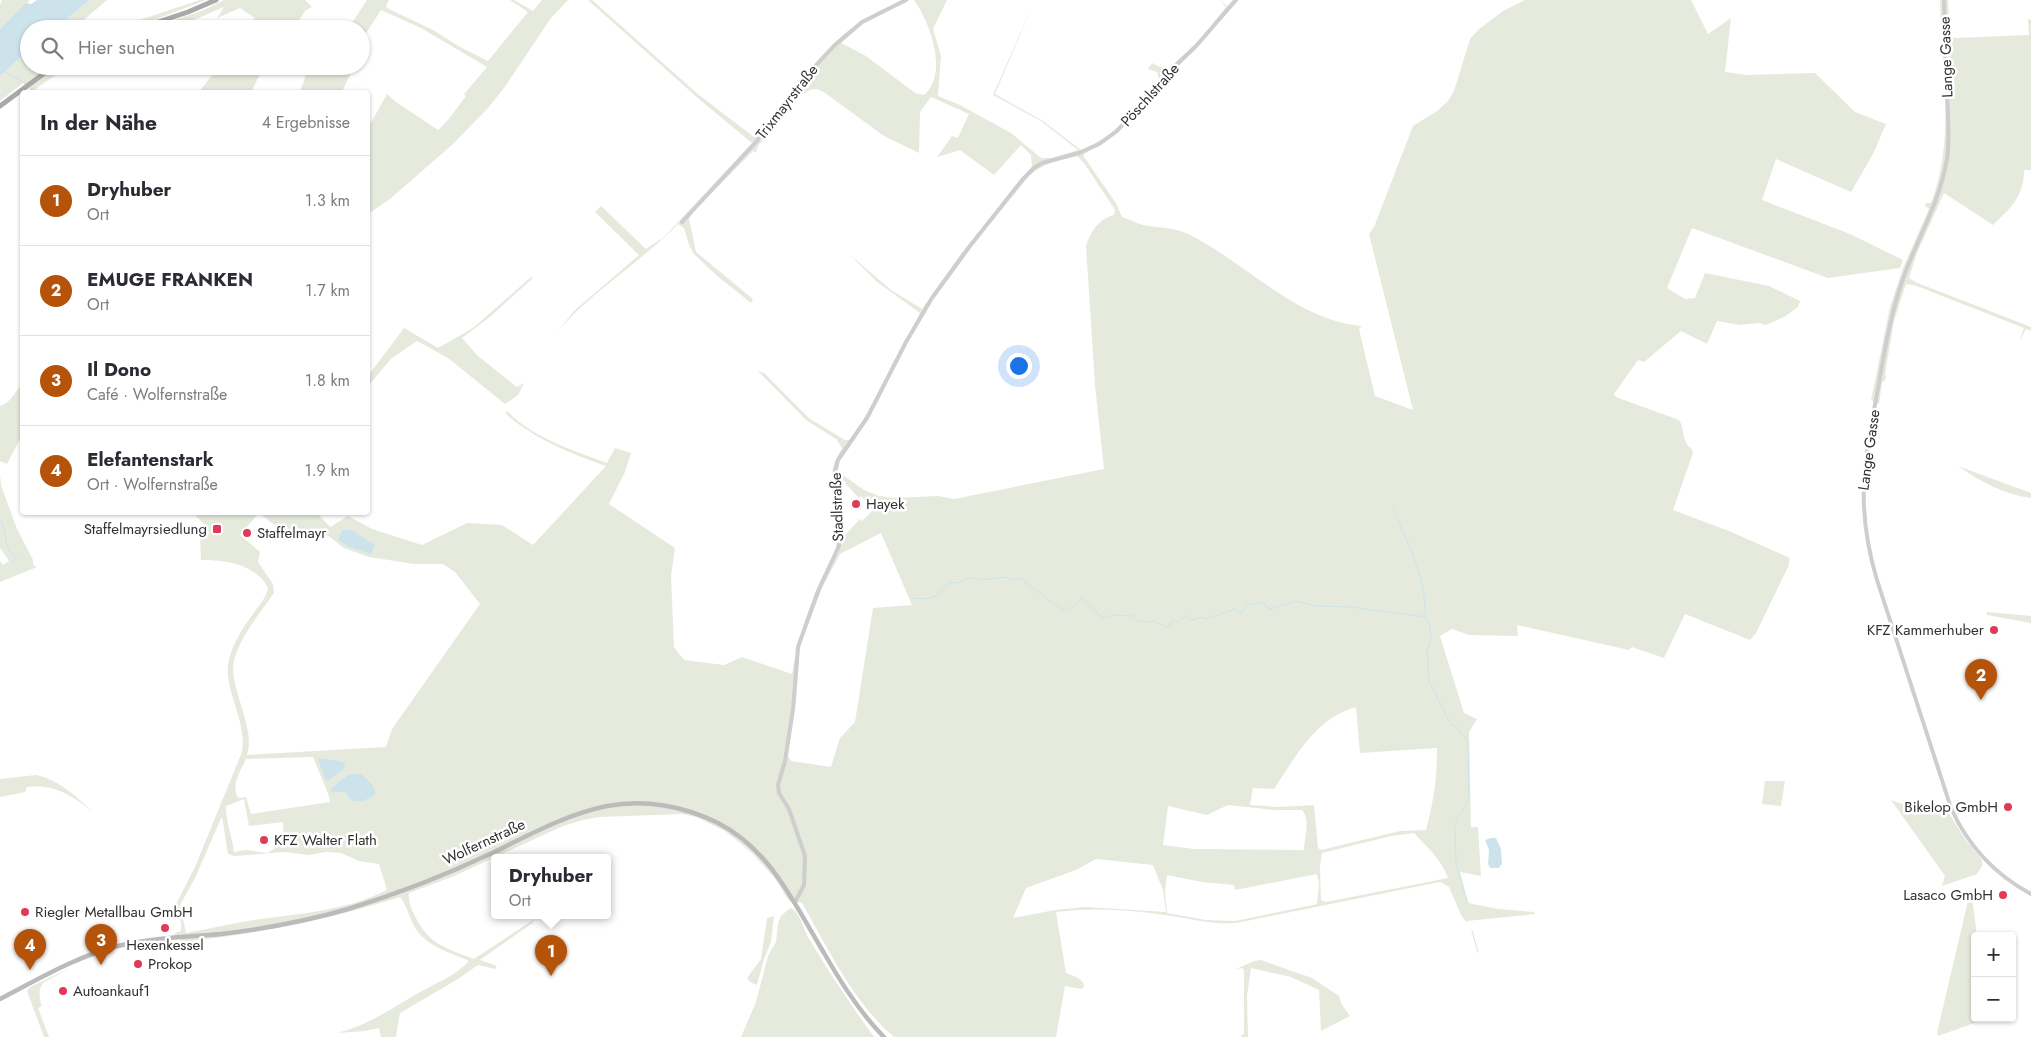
<!DOCTYPE html>
<html lang="de">
<head>
<meta charset="utf-8">
<style>
	:root { --surface:#fff; --page:#f7f7f7; --text:#2b2b33; --muted:#7c7c81; --line:#e1e1e2; --accent:#b45309 }
	body { margin:0; font-family:Jost,sans-serif; background:var(--page); color:var(--text) }
	.controls { position:absolute; right:15px; bottom:15px; display:grid; overflow:hidden; border-radius:5px; box-shadow:0 1px 4px #0004 }
	.controls button { width:45px; height:45px; display:grid; place-items:center; padding:0; border:0; border-bottom:1px solid var(--line); background:var(--surface); color:var(--text); font:25px sans-serif }
	.you { position:absolute; left:1018px; top:365px; width:18px; height:18px; margin:-12px; border:4px solid #fff; border-radius:50%; background:#1a73e8; box-shadow:0 0 0 8px #1a73e833 }
	.badge { display:grid; place-items:center; width:32px; height:32px; border-radius:50%; background:var(--accent); color:#fff; font-size:16px; font-weight:700 }
	.pin { position:absolute; translate:-50% -41px; filter:drop-shadow(0 1px 2px #0008) }
	.pin::after { content:''; position:absolute; top:26px; width:18px; height:15px; background:inherit; clip-path:polygon(0 0,100% 0,50% 100%) }
	.popup { position:absolute; left:491px; top:854px; width:120px; height:65px; box-sizing:border-box; display:grid; place-content:center; border-radius:5px; background:var(--surface); filter:drop-shadow(0 1px 4px #0005); font-size:16px; white-space:nowrap; color:var(--muted) }
	.popup b { font-size:19px; color:var(--text) }
	.popup::after { content:''; position:absolute; left:50%; top:100%; margin-left:-10px; border:10px solid transparent; border-top-color:var(--surface) }
	.list { margin:0; padding:0; list-style:none }
	h2 { display:flex; justify-content:space-between; align-items:center; height:65px; margin:0; padding:0 20px; font-size:21px }
	h2 small { font-size:16px; font-weight:400; color:var(--muted) }
	.list li { display:grid; grid-template-columns:32px 1fr auto; gap:15px; align-items:center; box-sizing:border-box; height:90px; padding:0 20px; border-top:1px solid var(--line) }
	.list b { display:block; font-size:19px; white-space:nowrap }
	.list p { margin:0; font-size:16px; white-space:nowrap; color:var(--muted) }
	.list em { font-size:16px; font-style:normal; color:var(--muted) }
	.icon { flex:none; width:28px; height:28px; fill:none; stroke:currentColor; stroke-width:2; stroke-linecap:round; stroke-linejoin:round }
	.map { position:relative; flex:none; width:2031px; height:1037px; overflow:hidden }
	.search { position:absolute; background:var(--surface); box-shadow:0 1px 4px #0004; left:20px; top:20px; width:350px; height:55px; display:flex; align-items:center; gap:12px; box-sizing:border-box; padding:0 18px; border-radius:28px; color:var(--muted); font-size:19px }
	.panel { position:absolute; background:var(--surface); box-shadow:0 1px 4px #0004; left:20px; top:90px; width:350px; height:425px; border-radius:5px }
	.map>svg:first-child { display:block }
</style>
</head>
<body>
<div class="map">
<svg width="2031" height="1037" viewBox="0 0 2031 1037">
	<rect width="100%" height="100%" fill="#fff"/>
	<!-- green -->
	<path fill="#e5eadd" fill-rule="evenodd" d="M1 0H30L0 29V4L2 2Z
		M90 0H107L73 29H54Z
		M200 0H206L141 25 151 28 204 10 224 0H305L312 7 306 10 293 29H247L255 18 240 8 217 18 224 7 194 20 165 29H112Z
		M367 0H389L386 5 387 8 433 30 460 47 488 61 528 12 510 0H514L533 11 542 0H568L551 18 504 88 488 108 453 144 390 199 368 214V128L387 94 396 102 438 130 448 120 466 96 464 94 487 67 421 28 381 10 361 41V29H348Z
		M588 0H592L699 95 754 137C766 132 776 113 784 103 812 65 841 28 884 9 893 5 900 0 910 0L863 24 841 43 866 56 915 93 924 95C949 74 930 22 914 0H947L933 29 941 56 938 96 960 105 1011 133 1041 158H1052L1078 150 1041 121 993 95 1035 0 995 94 1043 121 1081 150C1115 137 1137 108 1159 80L1157 72 1148 69 1152 63 1167 70 1200 40 1226 7 1220 0 1227 6 1233 0H1238L1195 50 1166 77 1132 120 1107 141 1084 154V157L1116 203 1122 217C1129 219 1136 223 1143 225 1159 228 1173 227 1188 234 1246 262 1295 320 1362 326L1359 329 1375 396 1413 410 1369 234 1374 227 1413 126 1437 111 1448 101 1454 91 1470 39 1478 30 1503 11 1525 0H1691L1708 34 1731 18 1725 72 1748 75 1815 73 1855 112 1886 124 1873 154 1851 192 1776 159 1762 200 1850 234 1903 260 1900 268 1828 278 1692 228 1667 288 1685 299 1695 298 1705 273 1769 286 1800 301 1798 307 1784 317 1766 325 1759 323 1740 325 1717 321 1707 344 1681 331 1644 362 1638 360 1614 394 1616 397 1679 420C1684 427 1682 435 1686 442 1688 448 1692 447 1693 453L1673 510 1729 531 1790 558 1788 567 1756 633 1750 640 1685 614 1664 658 1632 647 1629 650 1517 625 1518 636 1469 635 1452 629 1440 636 1464 713 1477 719 1469 732 1471 827H1478L1481 876 1460 872 1468 903 1498 909 1534 912 1535 914 1467 921V923L1461 915 1449 887 1440 882 1236 923C1213 925 1193 919 1171 916 1133 910 1094 907 1056 912L1066 973C1073 976 1084 978 1084 987L1081 989 1065 986 1056 1037H894C853 1002 829 950 802 903L789 901 774 877 751 852 725 831 696 817 682 814 599 817 583 820 563 826 454 876 409 893C408 902 411 909 415 916 429 945 446 948 474 959L536 918 531 924 480 960 497 966 495 969 478 965 458 979 400 1013 396 1037H381L379 1028 365 1031 337 1033C367 1026 394 1007 420 992 438 982 455 976 469 961 449 952 425 946 414 926 409 917 407 905 400 897 328 920 255 934 181 942L178 936 173 934 181 931V922L176 904 195 867 242 752C247 721 225 692 228 666 230 647 242 629 253 614 259 606 266 598 268 588 256 564 225 560 201 560L200 537 206 526 193 513H317L330 527 348 516 372 529 422 545 467 523 502 525 533 545 606 466C570 453 534 439 505 413L507 411C533 438 572 450 607 463L615 448 631 453 625 472 609 504 675 548 671 576 674 647 684 660 724 665 742 657 792 674C797 642 807 614 819 584 826 567 839 552 837 533L840 536 845 535 860 519 862 521 873 510 861 496 859 498 845 483 846 482 832 473 834 463 842 448 836 439 806 420 758 371 764 373 810 419 845 440H850L868 412 920 313 876 281 849 254 891 290 922 309 960 255 1032 166 1031 155 1021 145 994 175 960 150 937 157 952 136 958 138 969 114 931 97 920 112 919 153 884 136 825 93C822 91 818 89 814 89 794 92 770 131 758 146L756 153 753 151 692 213 689 219 696 252 753 299 751 303 716 275 694 254 689 245 684 228 678 224C640 263 592 291 557 332L574 311 639 255 595 212 601 206 646 249 664 237 752 143 700 100ZM1077 156 1084 163 1115 210 1114 215C1098 219 1091 232 1086 246L1095 385 1104 469 954 499 938 496 895 498 879 496 864 490 837 471 840 460 874 409 907 344 933 299 972 246 1029 176C1043 163 1060 160 1077 156ZM259 513 285 533 283 538 327 535 344 548 369 557 414 564H443L455 572 480 604 392 729 386 747 247 755C252 738 246 722 241 705 238 694 234 683 233 671 232 646 260 613 274 593L273 584 258 562 260 552 240 535ZM881 533 912 605 873 608 855 722 840 738 831 767 791 761 788 756 796 701 800 645 823 586 840 554ZM1356 707 1360 753 1437 748C1437 779 1434 800 1426 830L1400 831 1321 850 1318 848 1314 805 1279 807 1250 805 1253 788 1274 789C1296 756 1316 718 1356 707ZM313 757 329 796 330 802 251 814 246 797 238 798C231 784 240 772 246 759ZM322 758 344 762V769L328 781 325 779ZM349 774 375 795 364 801 352 802 345 792 331 788ZM244 799 249 826 283 822 284 843 267 853 246 850 234 852C232 836 226 822 226 806ZM1228 805 1274 810H1302C1311 820 1304 839 1304 850L1194 849 1163 845 1168 806 1207 815ZM222 816 228 854 234 856 285 852 309 855 326 852 341 853 359 861 379 864 387 890C343 912 294 914 247 921 227 925 206 929 186 933L180 905 195 878ZM1414 833C1426 846 1442 860 1448 878L1326 902 1321 900 1320 866 1322 853 1391 836ZM1096 859 1153 865 1163 890 1166 912 1086 907 1055 910 1013 918 1026 888 1076 870ZM1317 874 1319 884 1317 904 1313 905 1235 921 1206 920 1167 913 1165 891 1167 875 1202 882 1234 885 1235 890Z
		M1940 0H1948L1950 36 1955 38 2029 35 2028 19 2031 20V170H2024C2024 196 2011 208 1993 225L1944 193 1917 253 1909 278 1915 282 2031 327V331L2026 329 2019 342 2024 328 1914 285 1906 284 1894 321 1885 374 1886 376 1885 381 1882 382 1879 404 1871 400 1890 307 1903 268 1929 209 1925 206 1926 203H1931C1956 139 1941 67 1940 0Z
		M29 50V66H69L35 89 38 92H33L23 83 0 101V76Z
		M219 66H264L251 92H199Z
		M309 66H354L342 92H300Z
		M531 277 533 278 491 316 462 338 478 356 517 387 524 383 518 395 505 404 448 358 417 341 392 358 368 386V376L404 328 438 348 473 328Z
		M22 385V440L20 439 7 464 0 461V406C11 403 14 392 22 385Z
		M1958 466 2031 493V498C2003 494 1981 482 1958 466Z
		M0 474 1 485 17 529 33 560V565L37 567 0 582V561L3 565 9 561 0 548Z
		M1987 612 2031 616V623L1987 615Z
		M36 775C59 780 76 796 93 812 73 796 53 783 27 787L25 792 0 797V779Z
		M1765 781H1785L1781 806 1762 804Z
		M1891 800 1925 812 1934 814 1948 812 1965 839 1982 860V866L1977 874 1942 886 1945 876Z
		M1971 888 1977 936H1975V1018L1986 1019 1938 1036 1937 1033Z
		M790 908C800 911 803 928 808 937 828 971 851 1005 874 1037H741L756 1002 768 956 776 942 778 923 781 916Z
		M774 916 771 942 764 959 757 985 750 982 747 978 761 959 767 918Z
		M1261 960 1312 978 1339 996 1342 1005 1350 1016 1321 1031 1319 990 1291 977 1251 968 1247 996 1248 1037H1241V1035L1244 1034V970L1242 968 1236 969 1254 961Z
		M70 968 43 983C38 990 39 998 42 1006L38 1008 49 1037H44L27 991 30 987Z"/>
	<!-- water -->
	<path fill="#cde3ec" d="M37 0H90L54 29H29V50L0 76V29L26 3 31 4Z
		M342 530H352L375 545 371 554 350 547 338 540Z
		M322 758 345 762 344 769 328 781 325 779 318 759Z
		M349 774H361C368 780 376 785 375 795L364 801 352 802 345 792H332L331 788Z
		M1491 838H1496L1501 849 1502 864 1499 868H1490L1488 864 1489 850 1485 840Z"/>
	<g fill="none" stroke-linecap="round" stroke-linejoin="round">
		<!-- stream -->
		<path stroke="#cde3ec" stroke-width="1" d="M4 71 25 83
			M31 89 35 92
			M1392 508 1394 511
			M1395 514C1410 547 1426 579 1425 615
			M0 519C10 536 0 544 17 559
			M912 598C932 600 936 598 949 582L958 583 973 577 981 580 1007 577 1011 580 1019 578C1029 583 1059 611 1067 610 1073 608 1077 602 1082 598L1103 618 1114 615 1133 616 1138 621 1156 622 1168 628 1173 620 1178 622 1186 615 1192 620 1201 617 1206 619 1235 609 1240 613 1248 605 1264 602 1266 607 1270 609 1296 601 1317 606 1351 607 1426 617 1430 626 1431 637
			M1431 640 1427 650 1429 681 1451 725 1456 726 1468 742 1469 800 1457 819 1455 827
			M1455 830 1456 864 1468 904
			M1472 931 1478 952"/>
		<!-- tertiary -->
		<path stroke="#cecece" stroke-width="4" d="M1944 0C1945 32 1946 63 1947 95 1948 116 1950 138 1947 159 1940 202 1917 239 1903 279 1891 313 1885 348 1879 383 1865 459 1854 503 1877 580L1951 808C1968 846 1994 874 2031 894
			M682 222 756 142 807 75 835 45 862 22 906 0
			M795 902 804 885 805 856 789 809 779 793 778 785 785 761 793 709 798 647 818 591 839 546 834 476 838 460 867 418 906 342 932 298 970 246 1023 179 1034 168 1042 163 1079 153 1099 144 1117 131 1166 75 1197 45 1236 0"/>
		<!-- secondary -->
		<path stroke="#bbb" stroke-width="4.5" d="M0 999C37 980 77 956 118 946 151 938 187 937 221 934 263 929 307 921 348 909 397 894 446 875 492 853 529 835 567 814 607 806 645 799 684 806 718 823 771 850 795 905 824 953 841 983 860 1013 884 1037"/>
		<!-- primary -->
		<path stroke="#a9a9a9" stroke-width="5" d="M137 29 188 12 216 0
			M0 106 54 66"/>
	</g>
	<!-- markers -->
	<g fill="#e13957" stroke="#fff" stroke-width="2">
		<circle cx="856" cy="504" r="5"/>
		<rect x="212" y="524" width="10" height="10" rx="2.5"/>
		<circle cx="247" cy="533" r="5"/>
		<circle cx="1994" cy="630" r="5"/>
		<circle cx="2008" cy="807" r="5"/>
		<circle cx="264" cy="840" r="5"/>
		<circle cx="2003" cy="895" r="5"/>
		<circle cx="25" cy="912" r="5"/>
		<circle cx="165" cy="928" r="5"/>
		<circle cx="138" cy="964" r="5"/>
		<circle cx="63" cy="991" r="5"/>
	</g>
	<g text-anchor="middle" dominant-baseline="central" stroke-width="5" stroke-linejoin="round" paint-order="stroke">
		<!-- street labels -->
		<g font-size="15" fill="#313131" stroke="#fff">
			<text transform="translate(1946 57) rotate(-92)">Lange Gasse</text>
			<text transform="translate(1150 95) rotate(-48)">Pöschlstraße</text>
			<text transform="translate(787 102) rotate(-52)">Trixmayrstraße</text>
			<text transform="translate(1869 450) rotate(-82)">Lange Gasse</text>
			<text transform="translate(837 507) rotate(-92)">Stadlstraße</text>
			<text transform="translate(484 842) rotate(-25)">Wolfernstraße</text>
		</g>
		<!-- poi labels -->
		<g font-size="15" fill="#313131" stroke="#fff" text-anchor="start">
			<text x="866" y="504">Hayek</text>
			<text x="207" y="529" text-anchor="end">Staffelmayrsiedlung</text>
			<text x="257" y="533">Staffelmayr</text>
			<text x="1984" y="630" text-anchor="end">KFZ Kammerhuber</text>
			<text x="1998" y="807" text-anchor="end">Bikelop GmbH</text>
			<text x="274" y="840">KFZ Walter Flath</text>
			<text x="1993" y="895" text-anchor="end">Lasaco GmbH</text>
			<text x="35" y="912">Riegler Metallbau GmbH</text>
			<text x="165" y="945" text-anchor="middle">Hexenkessel</text>
			<text x="148" y="964">Prokop</text>
			<text x="73" y="991">Autoankauf1</text>
		</g>
	</g>
</svg>
<div class="controls">
<button>+</button>
<button>−</button>
</div>
<div class="you"></div>
<div class="pin badge" style="left:551px;top:976px">1</div>
<div class="popup"><b>Dryhuber</b>Ort</div>
<div class="pin badge" style="left:1981px;top:700px">2</div>
<div class="pin badge" style="left:101px;top:965px">3</div>
<div class="pin badge" style="left:30px;top:970px">4</div>
<div class="search"><svg class="icon" aria-label="search" viewBox="0 0 24 24"><circle cx="10" cy="10" r="6"/><path d="M15 15l6 6"/></svg>Hier suchen</div>
<section class="panel">
<h2>In der Nähe<small>4 Ergebnisse</small></h2>
<ul class="list">
<li><span class="badge">1</span><div><b>Dryhuber</b><p>Ort</p></div><em>1.3 km</em></li>
<li><span class="badge">2</span><div><b>EMUGE FRANKEN</b><p>Ort</p></div><em>1.7 km</em></li>
<li><span class="badge">3</span><div><b>Il Dono</b><p>Café · Wolfernstraße</p></div><em>1.8 km</em></li>
<li><span class="badge">4</span><div><b>Elefantenstark</b><p>Ort · Wolfernstraße</p></div><em>1.9 km</em></li>
</ul>
</section>
</div>
</body>
</html>
